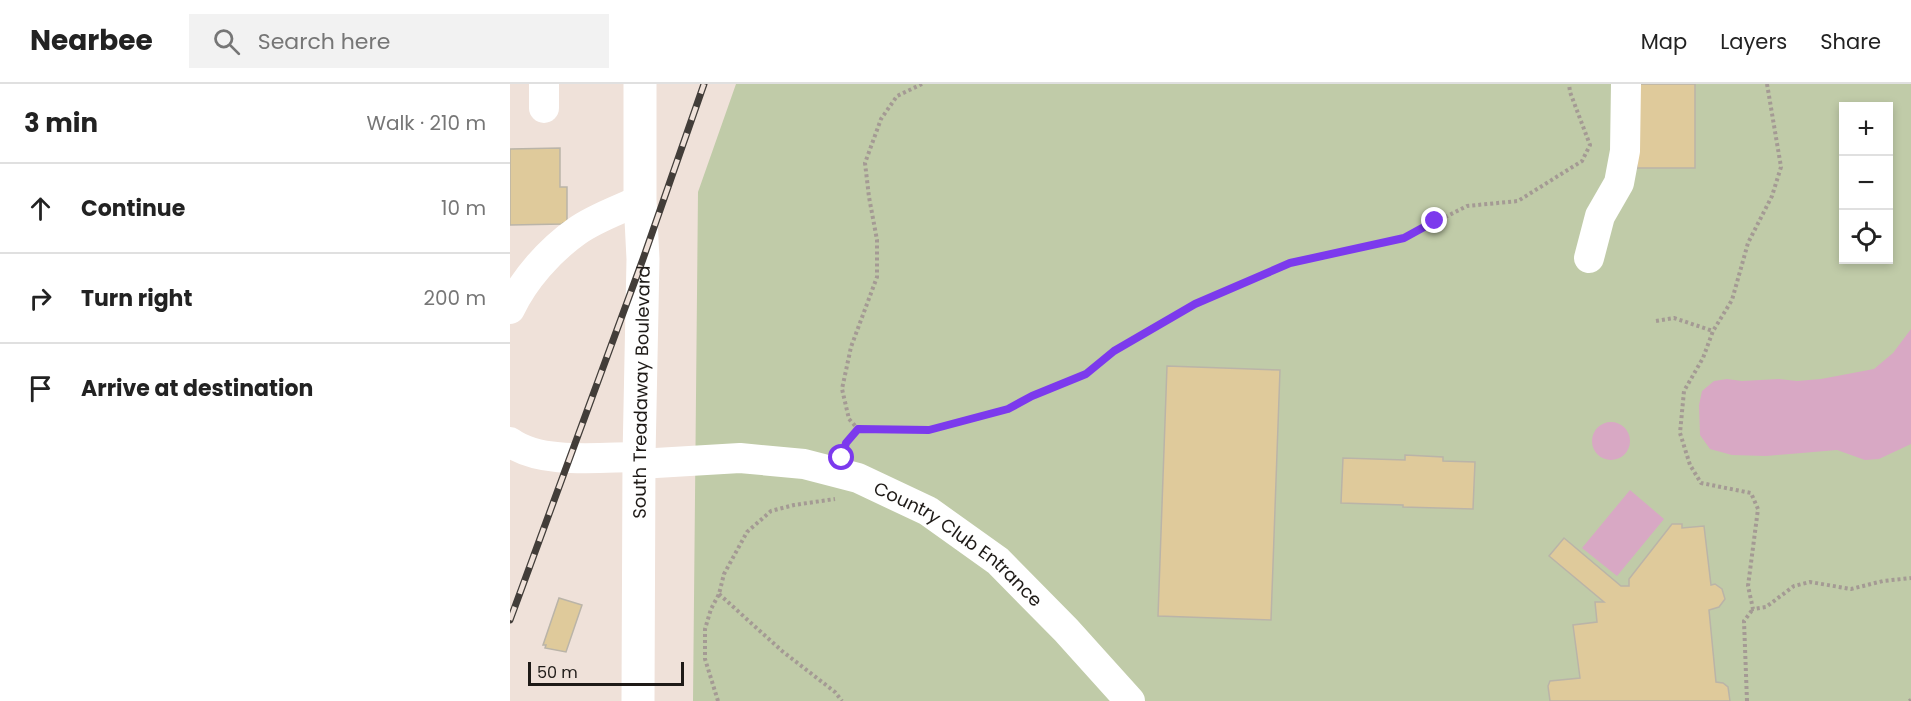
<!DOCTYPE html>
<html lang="en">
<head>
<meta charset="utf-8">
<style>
	:root { --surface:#fff; --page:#f2f2f2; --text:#222; --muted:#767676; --line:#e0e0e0 }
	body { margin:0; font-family:Poppins,sans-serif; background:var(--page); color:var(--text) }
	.controls { position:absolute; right:18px; top:18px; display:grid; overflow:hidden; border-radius:0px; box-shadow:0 3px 9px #0003 }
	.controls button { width:54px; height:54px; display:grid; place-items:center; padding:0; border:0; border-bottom:2px solid var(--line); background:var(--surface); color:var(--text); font:30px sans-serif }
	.scale { position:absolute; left:18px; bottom:15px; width:156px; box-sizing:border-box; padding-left:6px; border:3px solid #1e1a17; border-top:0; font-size:16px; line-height:21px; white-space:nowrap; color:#1e1a17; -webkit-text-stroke:4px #efe1d9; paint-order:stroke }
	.stop { position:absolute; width:18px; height:18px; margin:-14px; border:4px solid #7c3aed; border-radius:50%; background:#fff }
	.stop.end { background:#7c3aed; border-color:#fff; box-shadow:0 2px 6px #0008 }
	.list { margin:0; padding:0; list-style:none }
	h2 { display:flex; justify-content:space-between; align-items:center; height:78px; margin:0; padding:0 24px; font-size:26px }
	h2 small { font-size:20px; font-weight:400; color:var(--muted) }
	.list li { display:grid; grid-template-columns:39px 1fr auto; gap:18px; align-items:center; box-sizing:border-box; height:90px; padding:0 24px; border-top:2px solid var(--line) }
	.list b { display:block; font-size:22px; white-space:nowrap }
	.list em { font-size:20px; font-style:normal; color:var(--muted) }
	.icon { flex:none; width:33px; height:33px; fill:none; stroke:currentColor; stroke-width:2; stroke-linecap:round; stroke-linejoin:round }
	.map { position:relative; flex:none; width:1401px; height:617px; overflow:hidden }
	header { display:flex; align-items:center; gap:36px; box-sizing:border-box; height:84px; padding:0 30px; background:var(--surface); border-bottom:2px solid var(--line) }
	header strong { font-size:28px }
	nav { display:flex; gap:33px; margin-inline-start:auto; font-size:21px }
	.search { width:420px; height:54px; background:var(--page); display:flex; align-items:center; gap:15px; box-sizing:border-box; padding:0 21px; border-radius:0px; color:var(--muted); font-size:22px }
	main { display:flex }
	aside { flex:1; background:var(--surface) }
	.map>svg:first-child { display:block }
</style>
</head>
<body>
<header>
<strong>Nearbee</strong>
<div class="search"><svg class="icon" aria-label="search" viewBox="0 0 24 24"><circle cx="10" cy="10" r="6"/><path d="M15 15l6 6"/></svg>Search here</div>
<nav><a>Map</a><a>Layers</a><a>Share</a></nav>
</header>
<main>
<aside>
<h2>3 min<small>Walk · 210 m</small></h2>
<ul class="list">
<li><svg class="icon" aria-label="ahead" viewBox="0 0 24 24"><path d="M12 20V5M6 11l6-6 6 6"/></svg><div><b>Continue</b></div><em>10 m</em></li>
<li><svg class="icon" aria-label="right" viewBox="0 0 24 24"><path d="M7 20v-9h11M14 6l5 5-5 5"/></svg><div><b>Turn right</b></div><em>200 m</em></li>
<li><svg class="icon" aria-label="arrive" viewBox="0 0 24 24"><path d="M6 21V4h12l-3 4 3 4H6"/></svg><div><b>Arrive at destination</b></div></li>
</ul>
</aside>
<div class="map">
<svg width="1401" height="617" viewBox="0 0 1401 617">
	<rect width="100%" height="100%" fill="#efe1d9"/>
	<!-- green -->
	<path fill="#c0cba8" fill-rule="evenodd" d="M226 0H1401V617H183L188 108ZM1334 22H1378V176H1334Z"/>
	<!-- water -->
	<path fill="#d8a8c4" d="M1401 245V360L1369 375 1355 376 1327 366 1256 372 1222 371 1200 365 1190 351 1189 321 1192 307 1204 297 1217 295 1232 297 1269 295 1287 297 1311 295 1364 285 1383 269Z
		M1082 357a19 19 0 1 1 38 0a19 19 0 1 1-38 0Z
		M1120 406 1154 435 1107 492 1072 464Z"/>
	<!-- building -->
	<path fill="#dfca9b" stroke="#bab4a8" stroke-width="1.5" d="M1127 0H1185V84H1127Z
		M50 64V103H57V139H53V140L0 141V65Z
		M657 282 770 286 761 536 648 532Z
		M895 371 933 373V377L965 378 963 425 893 423V421L831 419 833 374 895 376Z
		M1162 440H1172V444L1194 442 1201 501 1205 500 1212 505 1215 515 1209 523 1199 526 1206 598 1213 599 1218 603 1220 617H1040L1038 602 1040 597 1070 594 1063 541 1087 538 1085 518H1094L1039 472 1054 454 1111 502H1119V495Z
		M49 514 72 521 56 568 35 564 36 561H33Z"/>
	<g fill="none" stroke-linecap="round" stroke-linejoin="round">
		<!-- path -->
		<path stroke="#a49a94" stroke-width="4" stroke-dasharray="3 3" stroke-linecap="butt" d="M412 0 387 12 371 35 355 79 359 113 367 156V193L341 263 332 305 339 335 348 345 419 347 498 325 522 312 576 290 605 267 685 220 780 179 894 154 957 122 1008 117 1072 77 1080 61 1060 8 1059 0
			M1257 0 1271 83 1262 112 1238 159 1222 216 1203 247 1193 274 1174 307 1170 349 1180 381 1191 399 1241 409 1248 425 1238 502 1243 525 1256 523 1284 502 1300 498 1341 505 1373 497 1401 494
			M1146 237 1164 234 1203 247
			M334 367 336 359 348 345
			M209 510 272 567 325 608 332 617
			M208 617 195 575V545L201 525 209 510 214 490 237 448 261 427 284 421 325 415
			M1237 617 1234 537 1243 525
			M1399 617 1401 616"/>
		<!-- minor -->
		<g stroke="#fff" stroke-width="30">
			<path d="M34 0V24"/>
			<path d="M1079 174 1090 132 1109 99 1115 67 1116 0"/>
			<path d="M0 225C14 195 40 166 67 147 85 134 109 126 130 116"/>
			<path d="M0 358C31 381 92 373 129 373"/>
			<path id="s1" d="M129 380 230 374 294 380 348 394 418 427 488 477 556 546 620 617"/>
		</g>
		<!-- major -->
		<path stroke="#fff" stroke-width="33" id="s2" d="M128 617 129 373 133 175 130 116V0"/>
		<!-- rail casing -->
		<g stroke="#423d39" stroke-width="7">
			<path id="rail" d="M0 536 133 175 194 0"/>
		</g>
		<!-- rail -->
		<use href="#rail" stroke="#efe1d9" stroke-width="4.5" stroke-dasharray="14" stroke-linecap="butt"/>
	</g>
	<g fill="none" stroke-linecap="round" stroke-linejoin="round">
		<!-- route -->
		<path stroke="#7c3aed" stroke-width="8" d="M332 374 336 359 348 345 419 346 498 325 522 312 576 290 604 267 685 220 780 179 894 154 925 137"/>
	</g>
	<g text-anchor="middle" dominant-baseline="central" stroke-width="4.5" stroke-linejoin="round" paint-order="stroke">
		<!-- street labels -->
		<g font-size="18" fill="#1e1a17" stroke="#efe1d9">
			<text stroke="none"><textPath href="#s2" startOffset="309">South Treadaway Boulevard</textPath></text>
			<text stroke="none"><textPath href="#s1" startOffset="342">Country Club Entrance</textPath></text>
		</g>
	</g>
</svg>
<div class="controls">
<button>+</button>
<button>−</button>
<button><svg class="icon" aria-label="locate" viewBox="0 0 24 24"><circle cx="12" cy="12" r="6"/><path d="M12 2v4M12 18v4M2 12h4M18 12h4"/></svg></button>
</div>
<div class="scale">50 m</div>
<div class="stop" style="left:332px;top:374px"></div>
<div class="stop end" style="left:925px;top:137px"></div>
</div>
</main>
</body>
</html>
